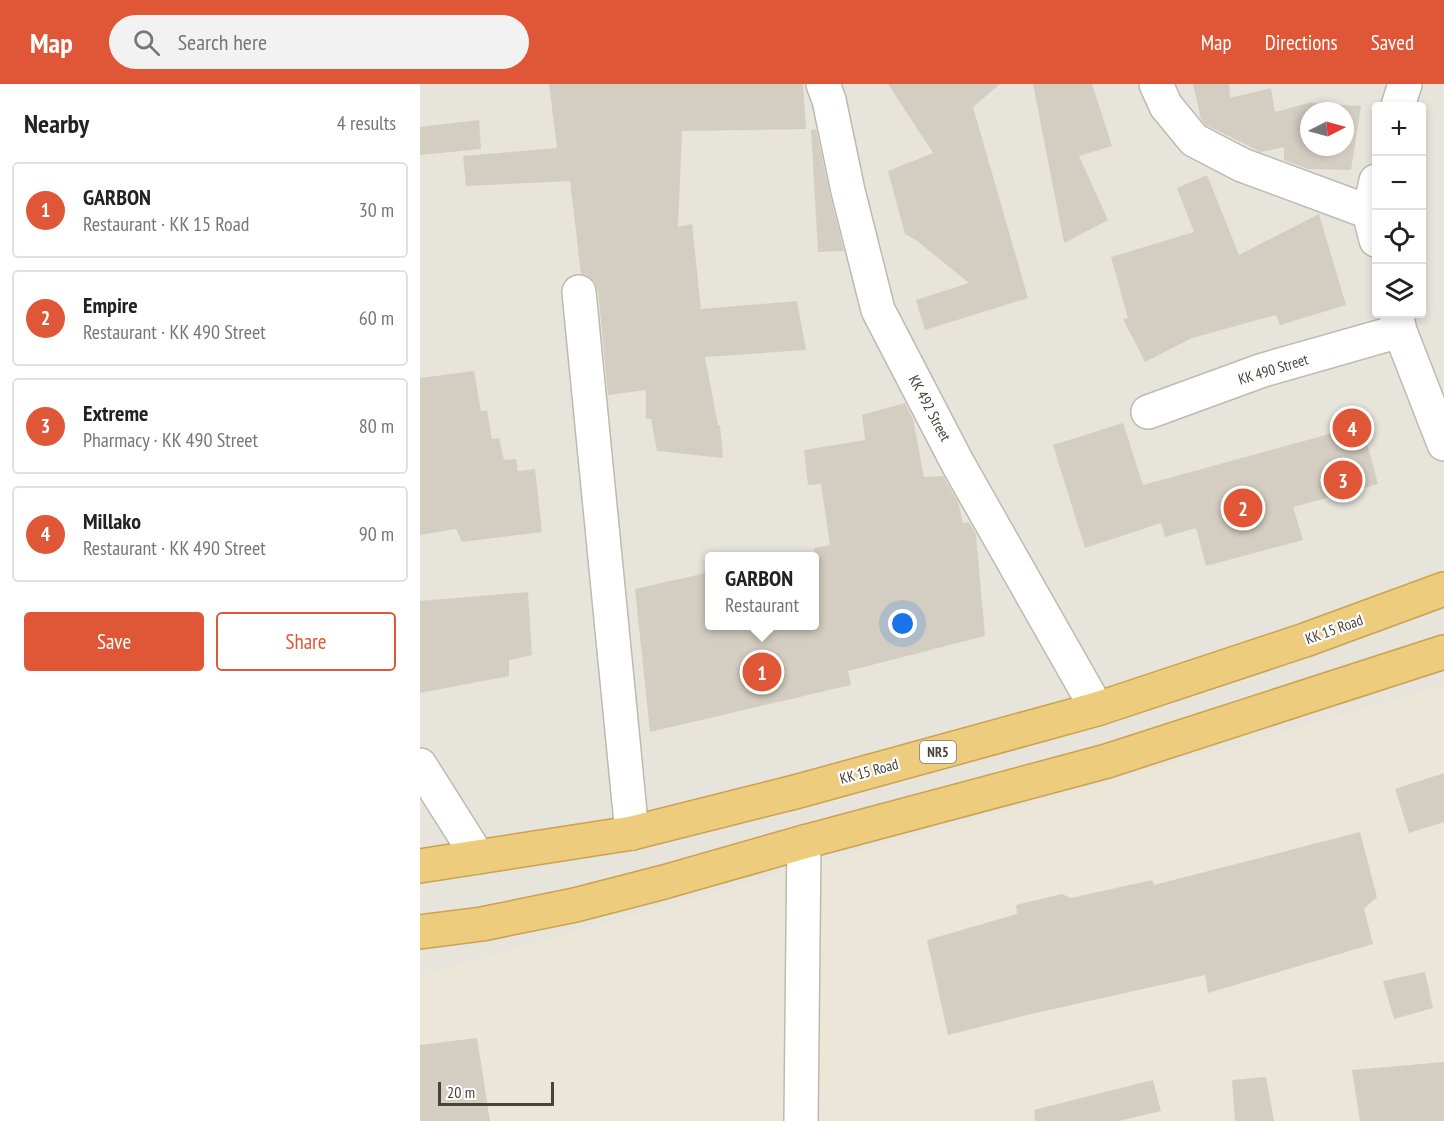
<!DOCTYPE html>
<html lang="en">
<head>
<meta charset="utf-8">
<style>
	:root { --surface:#fff; --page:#f2f2f2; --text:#222; --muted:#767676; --line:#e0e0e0; --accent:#e05737 }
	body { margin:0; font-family:"PT Sans Narrow",sans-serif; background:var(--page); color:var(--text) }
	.controls { position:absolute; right:18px; top:18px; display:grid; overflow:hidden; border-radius:6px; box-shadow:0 3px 9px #0003 }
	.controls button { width:54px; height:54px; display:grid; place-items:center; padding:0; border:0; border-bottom:2px solid var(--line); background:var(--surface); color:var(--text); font:30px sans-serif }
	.compass { position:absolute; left:880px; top:18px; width:54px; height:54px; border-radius:50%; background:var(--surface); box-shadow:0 3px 9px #0003; rotate:84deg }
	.scale { position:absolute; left:18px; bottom:15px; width:116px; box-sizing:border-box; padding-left:6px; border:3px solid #48433a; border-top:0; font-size:16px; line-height:21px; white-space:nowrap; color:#48433a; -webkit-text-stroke:4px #fff; paint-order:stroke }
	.you { position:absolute; left:483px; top:540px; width:21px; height:21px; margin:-15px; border:4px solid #fff; border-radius:50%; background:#1a73e8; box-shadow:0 0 0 9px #1a73e833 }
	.badge { display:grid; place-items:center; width:39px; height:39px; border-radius:50%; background:var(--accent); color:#fff; font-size:20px; font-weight:700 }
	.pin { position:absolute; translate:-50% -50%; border:3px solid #fff; box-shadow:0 2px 6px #0006 }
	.popup { position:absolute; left:285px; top:468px; width:114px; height:78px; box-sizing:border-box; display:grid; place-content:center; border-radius:6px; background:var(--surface); filter:drop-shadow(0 2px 4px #0005); font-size:20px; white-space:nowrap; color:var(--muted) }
	.popup b { font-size:22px; color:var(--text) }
	.popup::after { content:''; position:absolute; left:50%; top:100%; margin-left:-12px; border:12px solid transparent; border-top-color:var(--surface) }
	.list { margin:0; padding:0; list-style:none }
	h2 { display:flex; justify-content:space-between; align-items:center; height:78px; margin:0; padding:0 24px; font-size:26px }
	h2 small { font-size:20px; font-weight:400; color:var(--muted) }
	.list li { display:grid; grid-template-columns:39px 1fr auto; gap:18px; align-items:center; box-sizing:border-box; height:96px; margin:0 12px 12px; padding:0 12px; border:2px solid var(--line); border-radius:6px }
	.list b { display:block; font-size:22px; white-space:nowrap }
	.list p { margin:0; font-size:20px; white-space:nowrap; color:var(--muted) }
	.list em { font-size:20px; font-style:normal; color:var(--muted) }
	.actions { display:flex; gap:12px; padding:18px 24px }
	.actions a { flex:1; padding:14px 0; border:2px solid var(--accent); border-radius:6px; text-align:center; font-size:21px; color:var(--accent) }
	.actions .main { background:var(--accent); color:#fff }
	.icon { flex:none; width:33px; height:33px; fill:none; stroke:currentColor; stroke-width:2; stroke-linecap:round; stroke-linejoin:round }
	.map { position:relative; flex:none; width:1024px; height:1037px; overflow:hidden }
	header { display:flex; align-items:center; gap:36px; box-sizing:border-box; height:84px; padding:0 30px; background:var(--accent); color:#fff }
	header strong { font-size:28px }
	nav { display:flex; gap:33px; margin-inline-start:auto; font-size:21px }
	.search { width:420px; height:54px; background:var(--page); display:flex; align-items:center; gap:15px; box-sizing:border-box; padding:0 21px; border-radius:33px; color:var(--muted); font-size:22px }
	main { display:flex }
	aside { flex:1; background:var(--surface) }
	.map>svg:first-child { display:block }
</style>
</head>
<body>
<header>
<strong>Map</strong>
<div class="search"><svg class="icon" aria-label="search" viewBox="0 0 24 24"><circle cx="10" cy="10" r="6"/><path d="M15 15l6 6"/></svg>Search here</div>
<nav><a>Map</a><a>Directions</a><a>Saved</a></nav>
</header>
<main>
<aside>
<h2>Nearby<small>4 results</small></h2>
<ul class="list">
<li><span class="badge">1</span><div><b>GARBON</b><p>Restaurant · KK 15 Road</p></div><em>30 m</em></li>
<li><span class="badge">2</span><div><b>Empire</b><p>Restaurant · KK 490 Street</p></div><em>60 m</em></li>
<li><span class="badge">3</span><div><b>Extreme</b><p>Pharmacy · KK 490 Street</p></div><em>80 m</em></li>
<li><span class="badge">4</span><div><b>Millako</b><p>Restaurant · KK 490 Street</p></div><em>90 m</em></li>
</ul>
<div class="actions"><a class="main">Save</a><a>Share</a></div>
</aside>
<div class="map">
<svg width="1024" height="1037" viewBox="0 0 1024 1037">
	<rect width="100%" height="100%" fill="#f4f2ec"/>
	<!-- residential -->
	<path fill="#e7e4db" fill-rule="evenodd" d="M0 0H1024V1037H0ZM956 22H1002V230H956ZM889 27H925V63H889ZM290 472H394V542H290Z"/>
	<!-- education -->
	<path fill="#ebe6d8" d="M1024 602V1037H0V892Z"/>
	<!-- building -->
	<path fill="#d4cec2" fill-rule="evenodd" d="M129 0H383L386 45 262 47 258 143 272 140 281 225 377 217 386 266 285 273 298 341H300L303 374 237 367 231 335H226V306L188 311 178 206 174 197 167 191 161 190 150 97 46 102 43 72 137 64Z
		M468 0H580L553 23 608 214 505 246 496 216 549 199 496 156 485 150 468 87 513 69Z
		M613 0H672L692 62 659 72 688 136 644 159Z
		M773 0H809L810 14 851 4 855 28 889 19 941 22 931 86 888 85 864 76V63L841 68 786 41 781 35ZM889 27H925V63H889Z
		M59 36 61 65 0 71V43Z
		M396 45 410 111 424 167 398 168 391 46Z
		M787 91 819 171 899 130 926 221 860 241 856 231 772 254 725 278 703 235 708 234 691 173 774 148 757 104Z
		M54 287 61 327 67 326 72 355 79 354 84 376 96 375 98 387 115 385 122 448 42 458 36 445 0 451V294Z
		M485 319 493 335 504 393 523 392 538 418 543 439 549 438 556 451 565 552 428 587 431 601 230 648 215 505 290 488V542H394V464L410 461 401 400 388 401 384 366 445 356 442 331Z
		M703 339 723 401 942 341 958 400 873 423 883 456 786 482 776 444 745 453 741 439 665 464 633 361Z
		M108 508 112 571 89 576V592L0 609V517Z
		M1024 689V738L989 749 975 705Z
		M940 748 957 813 944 825 953 860 788 909 785 891 607 931 528 951 507 856 597 830 596 821 642 810 651 814 732 796 734 801Z
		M1005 888 1013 924 974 935 963 897Z
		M57 954 70 1037H0V961Z
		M1024 978V1037H940L932 986Z
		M846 993 854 1037H815L812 996Z
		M733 996 741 1027 699 1037H615L614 1026Z"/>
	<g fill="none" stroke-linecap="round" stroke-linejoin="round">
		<!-- minor casing -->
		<g stroke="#bebaaf" stroke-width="36">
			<path id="minor" d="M403 0 409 16 428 107 458 226 538 380 677 625
				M736 0 746 22 774 56 822 81 949 128 956 156
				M978 22 985 0
				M949 128 956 97
				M159 208 212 749
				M976 230 980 247 1024 360
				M728 328 843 286 980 247
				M0 681 58 773
				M381 1037 384 758"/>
		</g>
		<!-- highway casing -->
		<g stroke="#cba24f" stroke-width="36">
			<path id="highway" d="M0 782 212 749 375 708 677 625 885 556 1024 505
				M0 848 62 840 155 821 244 798 384 758 687 677 1024 568"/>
		</g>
		<!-- minor -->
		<use href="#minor" stroke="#fff" stroke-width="33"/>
		<!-- highway -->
		<use href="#highway" stroke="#edcc7e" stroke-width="33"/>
	</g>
	<g text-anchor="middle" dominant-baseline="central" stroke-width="4.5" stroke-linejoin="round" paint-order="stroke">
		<!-- shield labels -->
		<rect fill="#fff" stroke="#7f7b75" stroke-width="1.5" x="500" y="657" width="36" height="22" rx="4.5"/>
		<g font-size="14" font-weight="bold" fill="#48433a">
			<text x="518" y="668">NR5</text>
		</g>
		<!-- street labels -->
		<g font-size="15" fill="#48433a" stroke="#fff">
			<text transform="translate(853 285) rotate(-17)">KK 490 Street</text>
			<text transform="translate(510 324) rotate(62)">KK 492 Street</text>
			<text transform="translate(914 545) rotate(-20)">KK 15 Road</text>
			<text transform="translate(449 687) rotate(-15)">KK 15 Road</text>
		</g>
	</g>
</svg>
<div class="controls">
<button>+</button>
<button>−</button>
<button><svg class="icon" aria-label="locate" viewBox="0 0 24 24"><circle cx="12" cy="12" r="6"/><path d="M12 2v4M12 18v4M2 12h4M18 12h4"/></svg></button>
<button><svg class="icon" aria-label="layers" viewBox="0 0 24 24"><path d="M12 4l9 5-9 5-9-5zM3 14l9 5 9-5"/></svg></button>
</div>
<svg class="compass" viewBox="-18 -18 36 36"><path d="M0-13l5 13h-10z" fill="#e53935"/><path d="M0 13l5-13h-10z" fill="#767676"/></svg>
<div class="scale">20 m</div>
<div class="you"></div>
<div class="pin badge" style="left:342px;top:588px">1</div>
<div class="popup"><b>GARBON</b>Restaurant</div>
<div class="pin badge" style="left:823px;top:424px">2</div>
<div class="pin badge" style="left:923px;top:396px">3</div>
<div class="pin badge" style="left:932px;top:344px">4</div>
</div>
</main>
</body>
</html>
